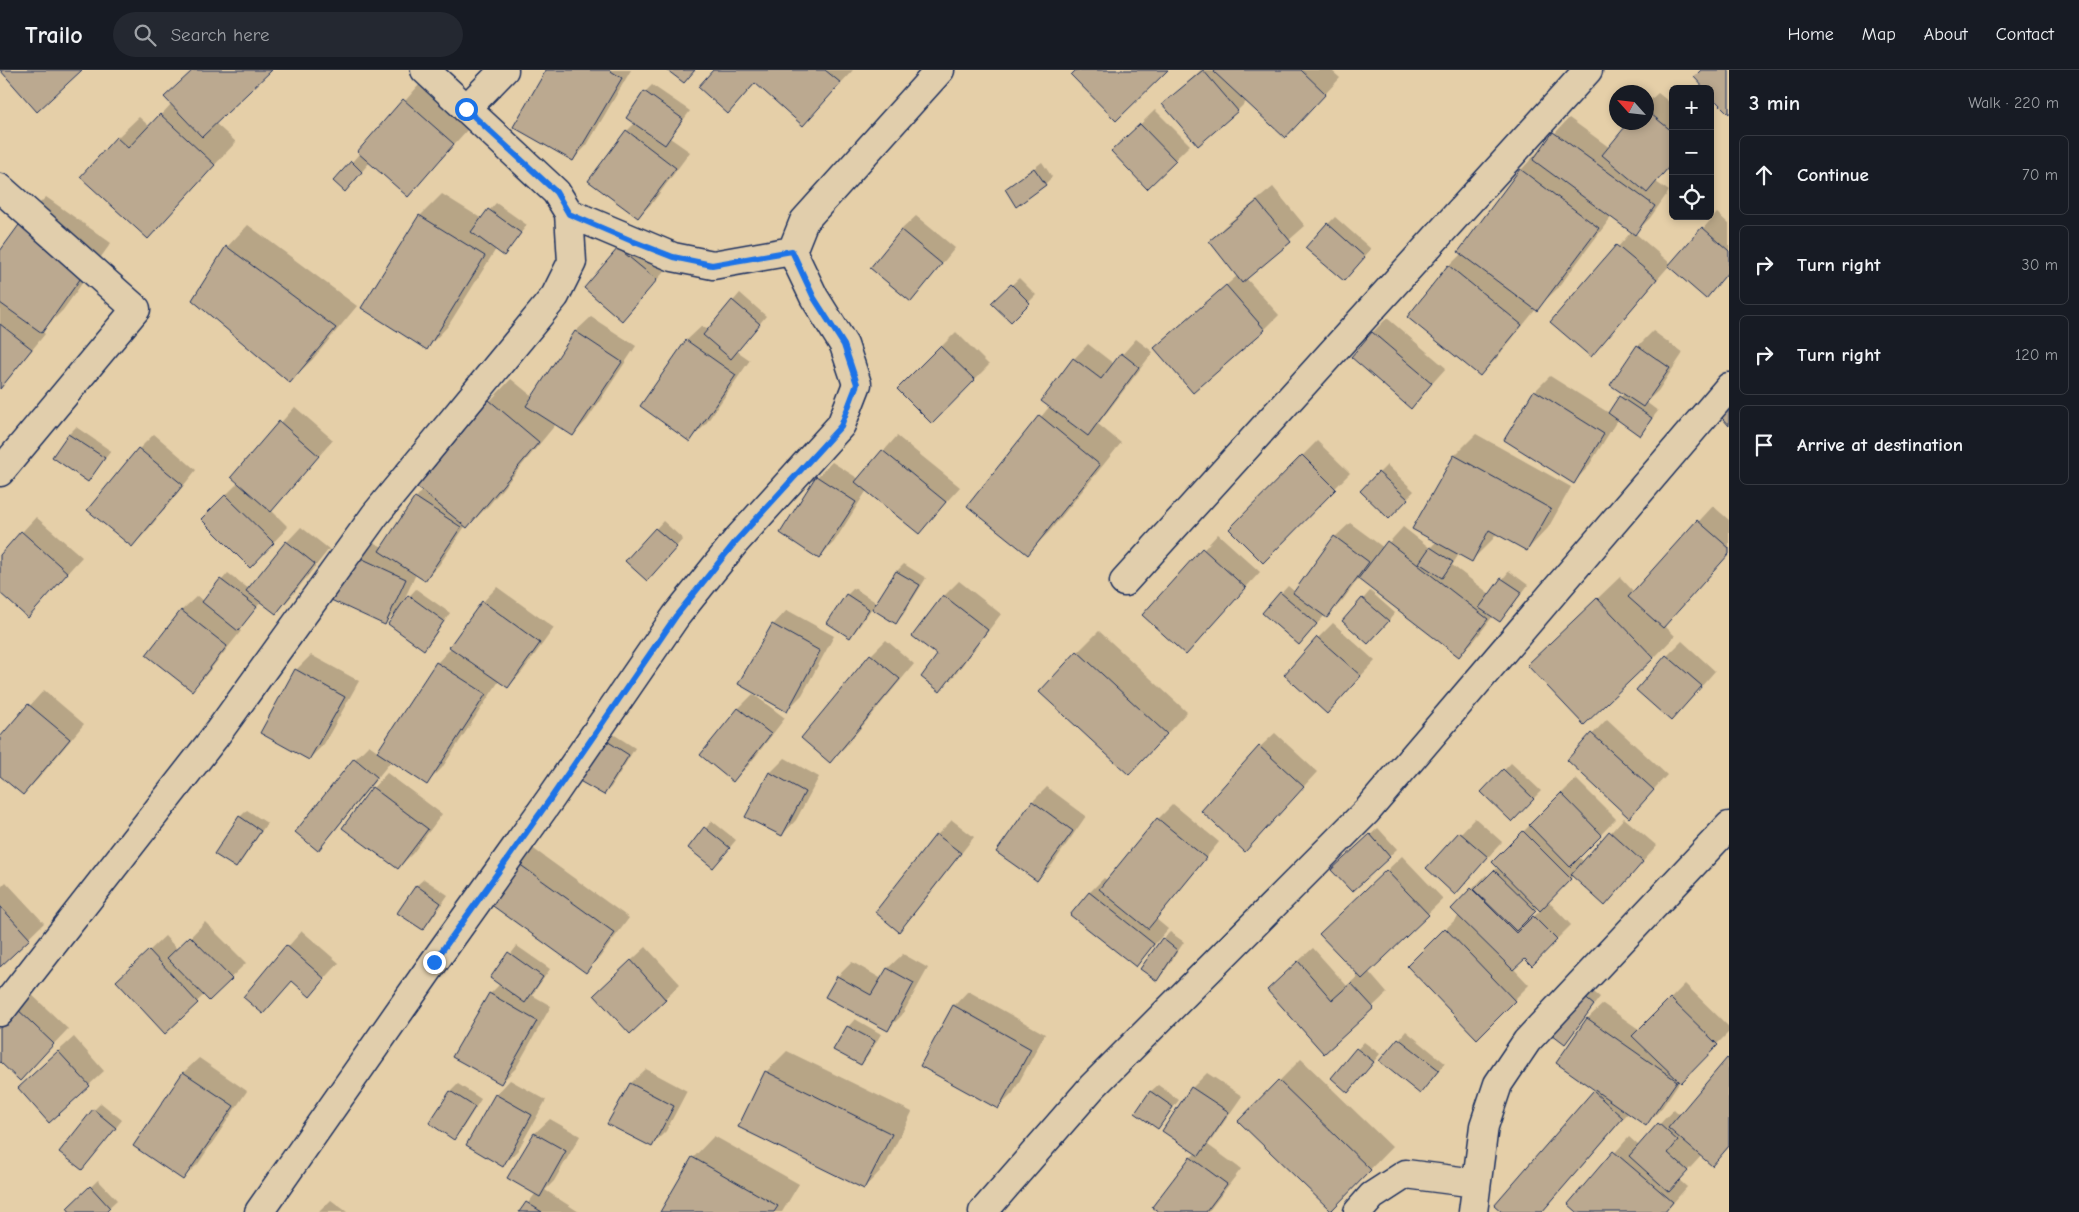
<!DOCTYPE html>
<html lang="en">
<head>
<meta charset="utf-8">
<style>
	:root { --surface:#171b24; --page:#242831; --text:#f1f3f6; --muted:#9ea1a6; --line:#363941 }
	body { margin:0; font-family:"Comic Neue",sans-serif; background:var(--page); color:var(--text) }
	.controls { position:absolute; right:15px; top:15px; display:grid; overflow:hidden; border-radius:8px; box-shadow:0 2px 8px #0003 }
	.controls button { width:45px; height:45px; display:grid; place-items:center; padding:0; border:0; border-bottom:1px solid var(--line); background:var(--surface); color:var(--text); font:25px sans-serif }
	.compass { position:absolute; left:1609px; top:15px; width:45px; height:45px; border-radius:50%; background:var(--surface); box-shadow:0 2px 8px #0003; rotate:297deg }
	.stop { position:absolute; width:15px; height:15px; margin:-11px; border:4px solid #1a73e8; border-radius:50%; background:#fff }
	.stop.end { background:#1a73e8; border-color:#fff; box-shadow:0 1px 5px #0008 }
	.list { margin:0; padding:0; list-style:none }
	h2 { display:flex; justify-content:space-between; align-items:center; height:65px; margin:0; padding:0 20px; font-size:21px }
	h2 small { font-size:16px; font-weight:400; color:var(--muted) }
	.list li { display:grid; grid-template-columns:32px 1fr auto; gap:15px; align-items:center; box-sizing:border-box; height:80px; margin:0 10px 10px; padding:0 10px; border:1px solid var(--line); border-radius:8px }
	.list b { display:block; font-size:19px; white-space:nowrap }
	.list em { font-size:16px; font-style:normal; color:var(--muted) }
	.icon { flex:none; width:28px; height:28px; fill:none; stroke:currentColor; stroke-width:2; stroke-linecap:round; stroke-linejoin:round }
	.map { position:relative; flex:none; width:1729px; height:1142px; overflow:hidden }
	header { display:flex; align-items:center; gap:30px; box-sizing:border-box; height:70px; padding:0 25px; background:var(--surface); border-bottom:1px solid var(--line) }
	header strong { font-size:24px }
	nav { display:flex; gap:28px; margin-inline-start:auto; font-size:18px }
	.search { width:350px; height:45px; background:var(--page); display:flex; align-items:center; gap:12px; box-sizing:border-box; padding:0 18px; border-radius:28px; color:var(--muted); font-size:19px }
	main { display:flex }
	aside { flex:1; background:var(--surface) }
	.map>svg:first-child { display:block }
</style>
</head>
<body>
<header>
<strong>Trailo</strong>
<div class="search"><svg class="icon" aria-label="search" viewBox="0 0 24 24"><circle cx="10" cy="10" r="6"/><path d="M15 15l6 6"/></svg>Search here</div>
<nav><a>Home</a><a>Map</a><a>About</a><a>Contact</a></nav>
</header>
<main>
<div class="map">
<svg width="1729" height="1142" viewBox="0 0 1729 1142">
	<rect width="100%" height="100%" fill="#e5cfa8"/>
	<filter id="ink" filterUnits="userSpaceOnUse"><feTurbulence type="fractalNoise" baseFrequency=".02" numOctaves="2"/><feDisplacementMap in="SourceGraphic" scale="10" xChannelSelector="R" yChannelSelector="G"/><feConvolveMatrix kernelMatrix="1 2 1 2 8 2 1 2 1" color-interpolation-filters="sRGB"/></filter>
	<g filter="url(#ink)">
		<!-- shadow -->
		<path fill="#0003" fill-rule="evenodd" d="M194 0H270L215 53 236 72 148 167 117 68 139 47 150 57 172 33Z
			M548 0H631L587 75 573 90Z
			M715 0H853L803 54 756 13 728 42Z
			M1201 0H1331L1340 8 1285 67 1247 31 1237 41 1164 34Z
			M419 15 468 59 408 125 370 92 352 113V92Z
			M652 15 690 41 670 68 690 82 653 132 638 147 627 61 635 53 645 22Z
			M1658 23 1673 35V93L1656 112 1669 121 1650 148 1635 163 1671 194 1717 143 1729 154V202L1706 227 1669 196 1591 285 1552 252 1632 161 1612 146 1558 218 1536 239 1495 290 1480 305 1409 246 1449 196 1462 183 1521 100 1569 48 1610 78 1646 52V34Z
			M1155 40 1190 75 1147 117 1113 81Z
			M1042 92 1052 107 1045 114 1006 120Z
			M1273 117 1305 156 1246 208 1279 245 1264 260 1156 278 1238 205 1210 171 1225 156Z
			M442 124 482 149 496 133 527 155 504 184 496 179 448 256 427 278 363 238 420 146Z
			M46 127 111 173 63 240 42 261 45 264 0 319V183L25 148Z
			M916 146 955 178 925 215 910 230 871 197 901 160Z
			M1335 147 1371 179 1351 202 1328 154Z
			M248 155 357 236 312 290 290 311 194 230 227 177Z
			M619 178 670 195 622 249Z
			M1019 208 1036 225 1011 250 993 233Z
			M740 223 766 246 737 281 750 290 705 355 690 370 642 336 687 270 702 256 708 260Z
			M591 247 636 276 587 350 573 365 556 354 489 435 467 457 466 455 439 495 425 509 416 504 402 534 416 519 450 543 431 571 423 578 396 542 385 553 332 529 368 470 383 477 416 428 490 331 511 309 533 327 576 261Z
			M1387 248 1446 298 1411 337 1372 263Z
			M1653 261 1683 283 1658 321 1646 332 1658 341 1640 364 1618 349 1588 397 1574 412 1535 321 1550 306 1609 343 1624 323 1638 276Z
			M956 262 989 295 932 352 899 319Z
			M1136 269 1153 282 1098 354 1121 373 1049 462 1027 484 968 436 1050 336 1074 289 1088 274 1114 294Z
			M295 337 333 370 271 440 288 457 265 481 202 449 239 412 232 407Z
			M76 357 111 381 88 410 54 387 69 364Z
			M154 364 196 400 147 461 132 476 139 379Z
			M1476 364 1571 417 1548 458 1527 480 1497 463 1493 469 1471 491 1459 484 1452 495 1491 525 1509 501 1528 515 1507 543 1499 551 1493 546 1474 571 1459 585 1359 508 1342 531 1327 546 1325 545 1306 566 1264 542 1288 516 1295 522 1335 467 1350 453 1384 478 1403 457 1430 478 1437 471 1455 385Z
			M897 366 960 417 919 462 867 420 834 472 819 487 817 407 832 392 859 409Z
			M1317 371 1350 403 1263 491 1230 459Z
			M1387 395 1414 421 1389 447 1361 421Z
			M1713 436 1729 450V484L1664 555 1675 566 1654 588 1550 574 1620 507 1634 522Z
			M36 447 82 487 28 546 0 521V486Z
			M663 451 683 469 654 502 627 491Z
			M301 457 329 479 290 528 276 543 262 531 238 559 241 561 206 605 192 620 148 584 182 540 197 526 204 531 228 503 249 519 287 472Z
			M1218 464 1260 502 1186 583 1144 545Z
			M904 494 926 508 903 545 896 552 872 538 857 559 850 567 847 525 854 518 877 533 896 502Z
			M959 511 1001 544 954 606 940 620 944 526Z
			M497 517 554 558 522 602 508 617 499 611 442 698 427 713 392 690 332 764 318 779 355 689 369 675 379 682 437 593 452 577 483 532Z
			M1370 521 1395 543 1376 566 1344 551Z
			M787 540 834 566 802 625 787 640 773 555Z
			M1333 553 1375 591 1327 642 1318 568Z
			M1099 561 1187 642 1150 682 1078 582Z
			M886 570 914 594 845 677 830 691 803 668 871 585Z
			M1682 571 1715 601 1686 634 1667 586Z
			M311 585 359 611 324 674 309 689 296 600Z
			M44 620 84 654 38 709 23 724 0 705V669Z
			M753 624 785 648 748 696 733 710 701 685 739 638Z
			M1607 649 1667 705 1643 731 1568 690Z
			M610 662 635 678 611 717 603 724 578 708Z
			M1275 663 1317 702 1259 765 1260 677Z
			M785 688 819 707 796 750 782 765 770 703Z
			M1511 693 1541 721 1512 750 1483 722Z
			M387 703 442 744 413 783 398 798 373 718Z
			M1576 709 1616 749 1579 787 1584 792 1624 748 1657 776 1605 834 1573 806 1548 831 1571 855 1532 894 1525 887 1513 898 1529 915 1477 967 1408 896 1460 845 1453 839 1486 805 1489 807 1498 797 1493 792ZM1538 837 1541 840 1531 849 1529 846Z
			M1047 717 1086 746 1052 795 1037 809 1032 732Z
			M1173 734 1219 772 1156 849 1168 859 1136 896 1089 823 1104 808 1108 811 1158 749Z
			M247 740 267 753 243 789 236 796 240 747Z
			M1475 748 1502 772 1455 823 1428 798Z
			M952 750 974 767 913 845 899 860 876 842 937 765Z
			M712 751 736 770 720 789 690 777Z
			M1378 758 1397 779 1352 821 1340 793Z
			M531 777 629 848 600 887 586 902 488 831Z
			M1402 786 1443 829 1368 901 1387 923 1324 982 1283 905 1313 878 1347 916 1359 905 1335 850Z
			M424 809 448 825 430 851 423 859 416 816Z
			M6 812 44 853 0 896V818Z
			M205 852 246 893 209 929 205 924 165 962 133 896 165 866 178 880Z
			M302 861 339 893 310 925 293 910 263 942 244 926Z
			M1170 862 1184 872 1164 902 1157 909 1162 870Z
			M517 876 550 899 532 925 551 936 516 998 501 1013 490 924 500 914 492 908Z
			M646 877 680 914 630 962 610 910Z
			M903 884 928 898 902 945 887 960 838 906 852 892 882 909 888 898Z
			M1685 914 1729 957V962L1680 1011 1661 1039 1646 1054 1629 1042 1542 1142H1504L1596 1019 1558 992 1588 948 1603 934 1640 960Z
			M1586 916 1600 927 1565 973Z
			M968 921 1045 964 1013 1023 998 1038 954 936Z
			M29 922 68 959 20 1009 0 990 15 937Z
			M855 949 881 964 868 986 861 994 848 957Z
			M1406 961 1445 993 1427 1015 1381 991Z
			M74 967 104 1001 89 1015 34 1003Z
			M1364 972 1380 984 1355 1014 1332 1008Z
			M787 981 912 1042 885 1096 864 1118 766 1002Z
			M1729 987V1077L1712 1094 1702 1085 1679 1110 1687 1117 1665 1142H1579L1569 1134 1629 1067 1639 1076 1674 1039 1680 1045Z
			M199 988 247 1021 198 1094 183 1108 134 1075 184 1002Z
			M1301 989 1392 1077 1352 1118 1240 1051Z
			M646 999 687 1021 666 1061 652 1075 609 1053 631 1013Z
			M1207 1003 1242 1026 1208 1075 1241 1099 1208 1142H1161L1190 1088 1196 1083 1192 1018Z
			M510 1010 546 1030 518 1080 503 1095 496 1025Z
			M458 1014 481 1029 461 1061 454 1068 431 1053 451 1021Z
			M1158 1015 1179 1030 1158 1057 1150 1022Z
			M101 1033 122 1050 89 1092 94 1040Z
			M550 1049 580 1066 554 1111 545 1120 579 1142H521L536 1123 509 1108 535 1063Z
			M714 1066 799 1114 782 1142H662L693 1088Z
			M98 1110 117 1130 104 1142H72L69 1138Z
			M331 1130 347 1142H319Z"/>
		<!-- building -->
		<path fill="#bba990" stroke="#1b2f5e" d="M0 0H82L37 42Z
			M193 0H272L202 67 164 27Z
			M546 0H609L622 8 573 91 513 57Z
			M667 0H695L684 13Z
			M713 0H825L841 13 803 56 755 13 728 44 698 17Z
			M1076 0H1168L1116 51 1071 5Z
			M1203 0 1238 41 1198 76 1162 34Z
			M1216 0H1301L1326 24 1285 68 1214 2Z
			M1701 0H1729V44L1710 25V19H1705L1694 7Z
			M644 21 683 49 665 75 626 48Z
			M403 29 454 74 408 127 357 82Z
			M1646 40 1673 62V92L1647 123 1602 85 1629 52H1646Z
			M160 44 215 95 148 169 80 107 116 67 128 78Z
			M1140 54 1176 91 1147 119 1111 81Z
			M626 60 676 98 638 148 588 111Z
			M1553 62 1655 136 1635 165 1533 90Z
			M351 91 362 102 345 122 333 111Z
			M1034 98 1046 115 1016 137 1005 119Z
			M1520 99 1599 158 1537 241 1458 182Z
			M1257 131 1291 172 1242 213 1209 171Z
			M488 139 521 163 504 186 471 162Z
			M419 145 485 186 427 280 361 238Z
			M24 148 90 195 42 263 0 233V181Z
			M1327 153 1365 187 1344 211 1305 178Z
			M1702 157 1729 181V201L1706 229 1668 196Z
			M901 160 942 194 911 232 870 198Z
			M1616 175 1657 209 1591 287 1550 252Z
			M226 176 336 258 290 313 192 230Z
			M618 178 657 210 622 251 584 218Z
			M1448 195 1522 255 1480 306 1407 247Z
			M1011 214 1030 233 1011 252 991 233Z
			M1226 215 1265 260 1193 323 1154 278Z
			M732 230 760 254 731 289 703 265Z
			M0 254 32 279 0 319Z
			M575 261 622 292 573 366 526 336Z
			M1372 262 1432 313 1411 339 1351 287Z
			M686 270 736 305 690 372 640 336Z
			M1637 275 1670 298 1643 337 1610 315Z
			M940 276 975 310 932 354 897 319Z
			M1121 283 1139 297 1088 366 1041 331 1073 288 1101 309Z
			M1534 320 1604 364 1574 414 1504 370Z
			M1619 326 1652 348 1640 366 1608 343Z
			M489 330 539 372 467 458 417 417Z
			M1729 330V356L1716 341Z
			M1039 345 1100 395 1028 485 967 436Z
			M279 351 319 386 271 442 231 407Z
			M68 364 105 388 88 412 52 387Z
			M138 378 183 415 132 477 87 440Z
			M882 380 946 432 919 464 855 412Z
			M1302 385 1336 419 1263 493 1229 459Z
			M1454 385 1551 439 1527 481 1489 460 1472 492 1412 459Z
			M1378 402 1408 429 1389 449 1360 421Z
			M816 406 856 432 819 489 780 463Z
			M225 425 274 473 250 498 201 449Z
			M415 427 461 457 425 511 379 481Z
			M1697 450 1729 478V484L1663 558 1628 527Z
			M655 458 677 477 647 511 625 491Z
			M21 461 68 503 28 548 0 523V485Z
			M1334 466 1369 492 1327 548 1293 523Z
			M286 471 315 494 276 544 246 521Z
			M1387 471 1488 549 1459 587 1358 509Z
			M1430 477 1453 492 1442 508 1419 493Z
			M1202 478 1246 518 1186 585 1142 545Z
			M352 484 406 509 385 555 331 530Z
			M896 501 920 515 896 554 872 539Z
			M1501 508 1522 522 1500 552 1479 538Z
			M220 509 257 537 238 561 202 532Z
			M1280 522 1317 554 1299 575 1262 543Z
			M846 524 869 539 850 568 827 553Z
			M408 525 444 551 424 580 388 554Z
			M943 525 988 560 940 622 921 607 937 585 912 566Z
			M1362 528 1389 551 1368 574 1342 551Z
			M1597 528 1654 588 1584 655 1527 595Z
			M482 531 540 573 508 618 449 577Z
			M181 540 227 576 192 621 146 585Z
			M772 554 820 581 787 642 738 614Z
			M1317 567 1361 606 1327 644 1284 605Z
			M1077 581 1167 664 1129 705 1039 622Z
			M870 584 900 609 830 693 801 668Z
			M1666 585 1702 616 1671 651 1636 620Z
			M436 592 486 624 427 715 377 682Z
			M295 599 345 627 309 690 260 663Z
			M28 634 70 669 23 725 0 706V667Z
			M738 638 771 664 733 712 700 685Z
			M1591 663 1654 720 1629 748 1567 690Z
			M602 668 629 685 604 725 576 709Z
			M1259 676 1304 717 1245 782 1201 741Z
			M354 688 377 707 318 781 295 762Z
			M1503 699 1534 729 1512 752 1481 722Z
			M769 702 805 722 782 766 745 747Z
			M372 717 428 759 398 799 342 758Z
			M1561 723 1602 765 1570 797 1529 755Z
			M1032 731 1073 761 1037 811 996 782Z
			M239 746 261 761 236 798 214 784Z
			M1157 748 1206 788 1148 859 1099 819Z
			M704 757 730 778 713 798 688 778Z
			M1523 761 1571 809 1540 841 1492 792Z
			M1609 761 1643 792 1605 836 1571 805Z
			M1459 762 1488 787 1455 825 1426 798Z
			M936 764 961 783 899 862 875 842Z
			M1370 764 1390 787 1352 822 1331 800Z
			M515 791 615 863 586 903 486 831Z
			M1386 800 1429 845 1362 909 1319 864Z
			M1494 800 1536 841 1516 861 1474 820Z
			M416 815 441 833 423 860 397 843Z
			M1471 818 1516 863 1533 846 1557 870 1532 896 1525 889 1513 900 1451 839Z
			M1089 822 1154 874 1136 897 1070 845Z
			M0 836 30 869 0 897Z
			M1445 858 1515 931 1477 969 1407 896Z
			M190 866 232 909 209 931 167 888Z
			M1162 868 1177 880 1157 911 1140 899Z
			M286 875 325 909 310 927 292 911 263 944 243 927Z
			M149 880 198 933 165 964 116 911Z
			M508 882 543 907 525 933 490 908Z
			M631 890 666 930 630 964 594 925Z
			M1298 891 1332 930 1351 913 1374 938 1324 984 1267 920Z
			M887 898 914 913 888 961 825 927 837 906 871 925Z
			M1578 922 1594 935 1565 974 1548 961Z
			M489 923 537 951 501 1014 452 987Z
			M1670 928 1718 975 1681 1013 1632 966Z
			M953 935 1031 979 998 1039 920 996Z
			M14 936 54 974 20 1011 0 992V951Z
			M1587 948 1677 1011 1646 1056 1556 993Z
			M847 956 875 971 861 995 833 980Z
			M1398 968 1439 1000 1420 1024 1379 991Z
			M1356 978 1374 992 1348 1023 1331 1008Z
			M58 981 90 1016 49 1053 18 1018Z
			M1727 988 1729 990V1076L1712 1096 1668 1058Z
			M765 1001 892 1064 864 1119 738 1057Z
			M183 1002 234 1036 183 1110 133 1076Z
			M1278 1010 1371 1100 1331 1141 1238 1051Z
			M630 1013 674 1036 652 1077 607 1054Z
			M1191 1017 1229 1042 1199 1086 1162 1061Z
			M450 1021 475 1037 454 1070 429 1053Z
			M1150 1021 1173 1037 1158 1059 1135 1043Z
			M1593 1021 1623 1048 1542 1142H1502L1494 1135Z
			M495 1024 532 1045 503 1097 466 1075Z
			M93 1039 116 1058 82 1100 59 1082Z
			M1658 1053 1678 1071 1668 1083 1688 1101 1669 1122 1629 1086Z
			M534 1063 566 1081 540 1127 507 1108Z
			M1613 1081 1673 1132 1665 1142H1577L1568 1134Z
			M692 1087 778 1136 774 1142H660Z
			M1190 1087 1227 1114 1206 1142H1159L1152 1137Z
			M90 1116 110 1138 106 1142H70L67 1138Z
			M526 1132 542 1142H519Z"/>
		<g fill="none" stroke-linecap="round" stroke-linejoin="round">
			<!-- minor casing -->
			<g stroke="#1b2f5e" stroke-width="31">
				<path id="minor" d="M466 39 504 0
					M0 118 136 239 0 402
					M569 143 673 187 713 195 792 181
					M1124 512 1588 0
					M0 942 214 668 375 445 555 226 572 192 569 143 556 122 425 0
					M259 1142 434 892 551 728 676 546 736 471 841 355 857 314 844 275 814 227 792 181 804 151 940 0
					M983 1142 1092 1017 1367 741 1729 317
					M1358 1142 1372 1126 1406 1104 1476 1113
					M1473 1142 1484 1056 1498 1014 1527 971 1729 756"/>
			</g>
			<!-- minor -->
			<use href="#minor" stroke="#e1ceac" stroke-width="28"/>
		</g>
	</g>
	<g fill="none" stroke-linecap="round" stroke-linejoin="round" filter="url(#ink)">
		<!-- route -->
		<path stroke="#1a73e8" stroke-width="6" d="M434 892 551 728 676 546 736 471 841 356 857 314 844 275 814 228 792 181 712 195 673 187 632 171 569 144 556 122 466 39"/>
	</g>
</svg>
<div class="controls">
<button>+</button>
<button>−</button>
<button><svg class="icon" aria-label="locate" viewBox="0 0 24 24"><circle cx="12" cy="12" r="6"/><path d="M12 2v4M12 18v4M2 12h4M18 12h4"/></svg></button>
</div>
<svg class="compass" viewBox="-18 -18 36 36"><path d="M0-13l5 13h-10z" fill="#e53935"/><path d="M0 13l5-13h-10z" fill="#9ea1a6"/></svg>
<div class="stop" style="left:466px;top:39px"></div>
<div class="stop end" style="left:434px;top:892px"></div>
</div>
<aside>
<h2>3 min<small>Walk · 220 m</small></h2>
<ul class="list">
<li><svg class="icon" aria-label="ahead" viewBox="0 0 24 24"><path d="M12 20V5M6 11l6-6 6 6"/></svg><div><b>Continue</b></div><em>70 m</em></li>
<li><svg class="icon" aria-label="right" viewBox="0 0 24 24"><path d="M7 20v-9h11M14 6l5 5-5 5"/></svg><div><b>Turn right</b></div><em>30 m</em></li>
<li><svg class="icon" aria-label="right" viewBox="0 0 24 24"><path d="M7 20v-9h11M14 6l5 5-5 5"/></svg><div><b>Turn right</b></div><em>120 m</em></li>
<li><svg class="icon" aria-label="arrive" viewBox="0 0 24 24"><path d="M6 21V4h12l-3 4 3 4H6"/></svg><div><b>Arrive at destination</b></div></li>
</ul>
</aside>
</main>
</body>
</html>
